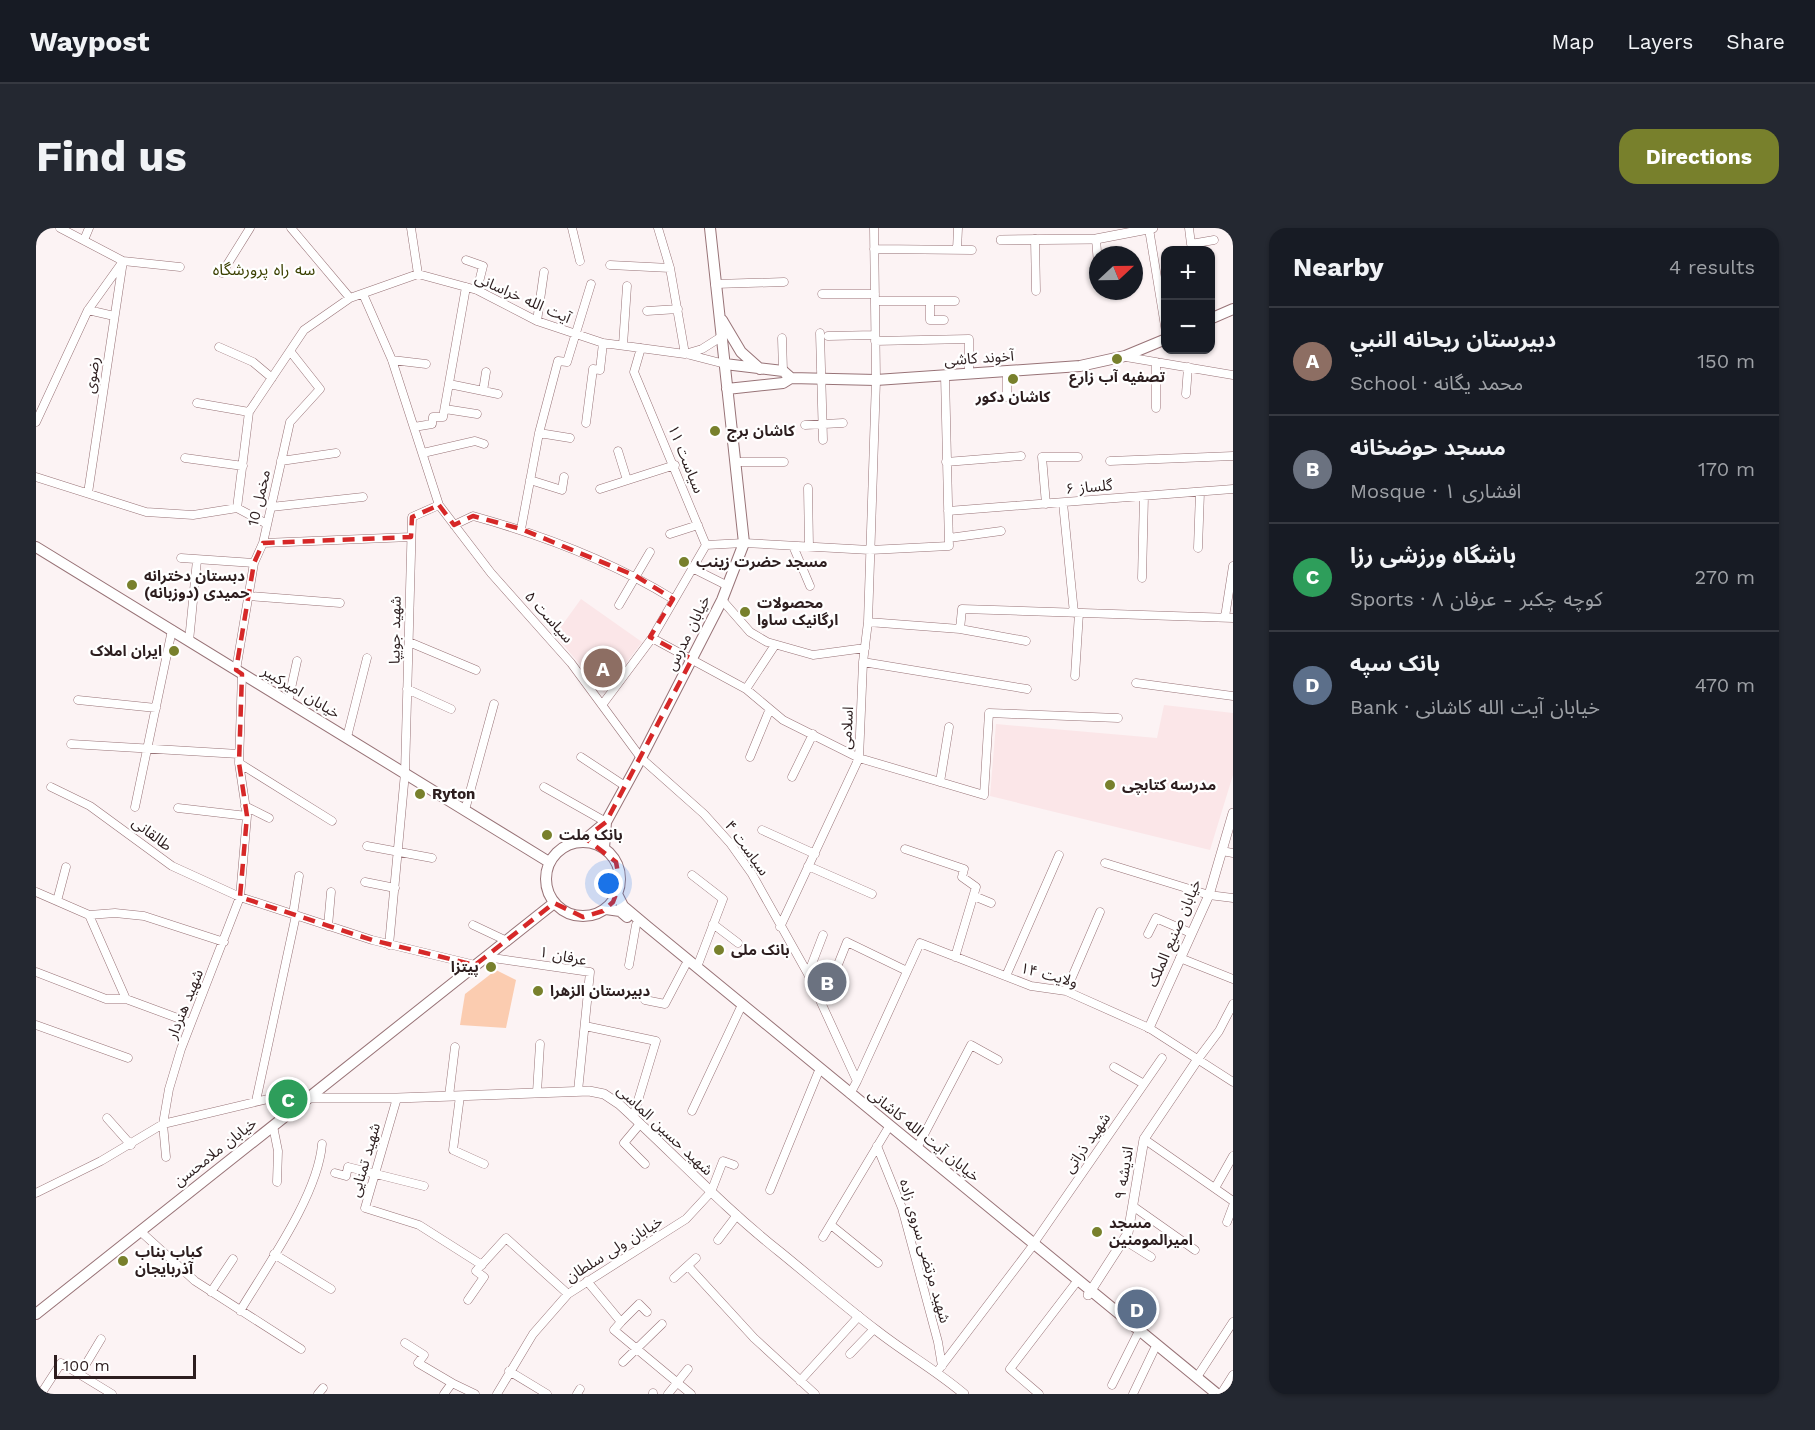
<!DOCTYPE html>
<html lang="en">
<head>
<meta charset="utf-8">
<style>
	:root { --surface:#171b24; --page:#242831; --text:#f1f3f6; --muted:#9ea1a6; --line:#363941; --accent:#78802c }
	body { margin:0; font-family:"Work Sans","Noto Sans Arabic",sans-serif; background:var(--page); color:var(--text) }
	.controls { position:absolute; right:18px; top:18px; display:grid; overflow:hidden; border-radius:12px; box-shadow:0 2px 4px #0004 }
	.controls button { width:54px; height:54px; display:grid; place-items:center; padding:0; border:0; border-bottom:2px solid var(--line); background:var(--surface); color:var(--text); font:30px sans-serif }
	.compass { position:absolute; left:1053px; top:18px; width:54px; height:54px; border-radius:50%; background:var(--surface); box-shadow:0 2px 4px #0004; rotate:68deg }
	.scale { position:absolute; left:18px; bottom:15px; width:142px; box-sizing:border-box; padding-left:6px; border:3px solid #2d1e1f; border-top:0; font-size:16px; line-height:21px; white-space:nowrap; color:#2d1e1f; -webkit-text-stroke:4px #fff; paint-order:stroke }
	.you { position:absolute; left:573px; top:656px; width:21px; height:21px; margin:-15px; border:4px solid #fff; border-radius:50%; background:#1a73e8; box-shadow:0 0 0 9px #1a73e833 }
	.badge { display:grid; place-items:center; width:39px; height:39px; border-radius:50%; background:var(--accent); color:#fff; font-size:20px; font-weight:700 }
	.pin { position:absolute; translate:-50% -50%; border:3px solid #fff; box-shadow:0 2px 6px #0006 }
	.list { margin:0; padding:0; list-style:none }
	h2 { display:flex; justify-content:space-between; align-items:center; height:78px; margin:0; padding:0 24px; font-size:26px }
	h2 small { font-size:20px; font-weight:400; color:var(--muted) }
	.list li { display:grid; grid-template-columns:39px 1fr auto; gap:18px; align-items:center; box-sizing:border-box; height:108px; padding:0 24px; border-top:2px solid var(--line) }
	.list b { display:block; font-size:22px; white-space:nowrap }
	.list p { margin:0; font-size:20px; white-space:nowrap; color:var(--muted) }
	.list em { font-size:20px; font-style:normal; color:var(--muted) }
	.map { position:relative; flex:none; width:1197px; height:1166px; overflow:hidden; border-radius:18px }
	header { display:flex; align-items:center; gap:36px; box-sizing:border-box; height:84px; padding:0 30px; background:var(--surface); border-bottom:2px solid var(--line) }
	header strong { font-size:28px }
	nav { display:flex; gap:33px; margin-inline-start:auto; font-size:21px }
	.intro { display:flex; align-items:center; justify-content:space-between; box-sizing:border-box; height:144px; padding:0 36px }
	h1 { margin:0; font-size:42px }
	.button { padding:15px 27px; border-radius:18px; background:var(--accent); color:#fff; font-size:21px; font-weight:700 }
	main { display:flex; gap:36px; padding:0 36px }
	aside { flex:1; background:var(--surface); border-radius:18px; box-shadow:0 2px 4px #0004 }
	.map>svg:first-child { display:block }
</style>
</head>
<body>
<header>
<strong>Waypost</strong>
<nav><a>Map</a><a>Layers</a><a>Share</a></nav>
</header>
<div class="intro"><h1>Find us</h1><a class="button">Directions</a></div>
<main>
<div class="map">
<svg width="1197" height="1166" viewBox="0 0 1197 1166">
	<rect width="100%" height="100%" fill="#fcf3f4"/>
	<!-- built -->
	<path fill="#fbe6e8" d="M545 371 606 414 568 465 519 407Z
		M1128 477 1197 485V547L1174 622 954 568 960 496 1121 510Z"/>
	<!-- green -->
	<path fill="#fbccb0" d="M460 742 480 752 470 800 424 797 429 766Z"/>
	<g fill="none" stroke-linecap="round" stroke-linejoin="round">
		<!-- minor casing -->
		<g stroke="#987377" stroke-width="9">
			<path id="minor" d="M24 0 87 33 144 39
				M255 0 314 70
				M375 0 382 46
				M536 0 544 33
				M622 0 634 40 649 126
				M1153 0 1155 16 1178 12
				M1113 1 1130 104
				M999 11 1000 63
				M1060 11 1062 36
				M48 12 53 0
				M838 21 936 22
				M921 22 922 0
				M430 32 447 38 441 62
				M574 37 634 40
				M186 45 214 0
				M679 56 748 54
				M327 66 356 132 403 277 455 345 535 435 605 530 668 586 694 615 716 646 772 746 821 853 814 866
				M786 66H839
				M839 73H919
				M894 74V92H908
				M52 82 78 88
				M611 83 642 81
				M501 93 508 44
				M784 105 787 212
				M792 108 839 107
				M746 110 747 143
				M839 113 933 111V145
				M587 117 591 58
				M183 119 217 134 236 150
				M605 120 598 144 670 317
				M654 127 689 136
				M1090 129 1197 147
				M356 132 390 136
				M971 143V169
				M413 156 462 166
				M447 163 450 144
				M1150 166 1152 139
				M161 175 213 184
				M1120 180V134
				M409 181 441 186
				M0 194 52 82 85 36
				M550 195 557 141 564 142 567 115
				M769 197 807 195
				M378 199 396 196 397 189H407L430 59
				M503 205 534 210
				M582 223 591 252
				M387 225 439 213 448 216
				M149 230 207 238
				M245 233 300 225
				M1074 233 1197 228
				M700 234H748
				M910 234 985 228
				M0 249 110 284 157 287 201 280 231 296
				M494 252 526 262 528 249
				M772 260 773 318
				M564 261 639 237
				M52 265 87 33
				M1027 275 1038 385
				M1010 276 1006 229H1042
				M235 279 327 269
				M201 280 213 184 268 102 314 70 382 46 441 62 501 93 567 115 649 126 666 121 685 109
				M912 283 1197 261
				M418 297 437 288C506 307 575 333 637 371
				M485 301 503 205 522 133 531 134 555 56
				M634 306 662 297
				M913 310 965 303
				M227 315 375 309
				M670 317 708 315 834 322 913 318 909 147
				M757 318 774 358
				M1162 320 1164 264
				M145 330 218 335
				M656 340 692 358
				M1106 350 1108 268
				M213 368 304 375
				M686 372 714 404 731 414 777 427 829 420
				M583 377 614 324
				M1189 389 1197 338
				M832 394 924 401 926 381 1197 390
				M924 401 990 413
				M616 410 710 461 747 492 823 530 948 567 953 485 1082 490
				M153 413 161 332
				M373 414 440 442
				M827 434 991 461
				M200 442 218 335 227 315 254 194 284 161 254 123
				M1039 448 1043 385
				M1100 455 1197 468
				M371 461 415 481
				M710 461 739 417
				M42 472 120 480
				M252 474 261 433
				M566 477 616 410 670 317
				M311 509 331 430
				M35 516 203 526
				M545 529 589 558
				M714 529 733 483
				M203 535 296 593
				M756 549 777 506
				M904 554 913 499
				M15 559 54 578 136 638 204 669 336 712 439 737
				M508 559 570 594
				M209 578 233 590
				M99 579 136 402
				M142 580 211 588
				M429 582 458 476
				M726 602 779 626
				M331 618 396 630
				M869 621 928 641 926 649 940 659 919 729
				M1186 623 1197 625
				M1069 635 1173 667 1197 670
				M772 638 836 666
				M656 647 687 671 661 739
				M329 654 359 660
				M0 664 53 687 79 685 108 688 188 714
				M938 668 955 675
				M21 673 30 639
				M257 686 263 648
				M53 687 90 771
				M677 696 702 715
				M437 697 471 713
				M292 698 295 664
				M744 699 823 530 827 434 832 394 840 152 838 0
				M1112 706 1120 690 1155 705
				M353 717 369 545 376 289 403 277
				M450 729 554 744 542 863
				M1144 730 1197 751
				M593 737 600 697
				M0 744 70 771H90L155 795
				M772 746 801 739 811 714 871 743
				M772 746 787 707
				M970 748 1023 627
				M1030 763 1064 684
				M609 772 629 776 649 738
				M0 797 92 830
				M549 798 620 813 597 889
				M1162 831 1183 803 1197 776
				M1078 839 1108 856
				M821 853 884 715 995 758 1030 763 1113 800 1197 854
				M501 864 504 816
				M413 868 419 819
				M424 868 417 922 448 936
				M361 870 329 980 383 997 446 1037
				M220 873 260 687
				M656 883 704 781
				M71 890 95 917
				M604 896 588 915 609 936
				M237 898 242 923 241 954
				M1108 911 1197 973
				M841 918 866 980 902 1114 906 1138
				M881 920 935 817 962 832
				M130 929 127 896 133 861 145 821 204 669 211 588 203 535 206 446
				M299 945 310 948 312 939 388 958
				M1179 960 1197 928
				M734 962 782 845
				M0 965 65 933 127 896 240 869 253 885
				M1098 979 1159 1022
				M1191 994 1197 978
				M795 997 842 1035
				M104 1003 159 1053 265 1121
				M787 1009 851 902
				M682 1012 701 987
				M1088 1012 1115 1029
				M998 1015 1126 830
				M238 1026 295 1061
				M652 1038 718 1110 779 1166
				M638 1050 660 1030
				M551 1053 585 1094 578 1102 655 1166
				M175 1064 197 1031
				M432 1072 448 1049 440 1043 470 1010 532 1066
				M204 1083C231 1038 282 967 286 916
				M585 1094 603 1076 611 1084
				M369 1115 388 1127 382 1135 416 1155
				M814 1126 838 1101
				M587 1134 626 1096
				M904 1140 995 1020
				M473 1143 511 1166
				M44 1146 65 1111
				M1161 1149 1197 1094
				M764 1153 823 1088
				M1076 1157 1101 1107
				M617 1165V1166
				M5 1166 25 1135 76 1166
				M282 1166 287 1160
				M408 1166 416 1155 439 1166
				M461 1166 497 1106 532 1066 650 991 675 964 687 933 698 937
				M541 1166 544 1161
				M632 1166 652 1141
				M1003 1166 974 1141 1039 1056
				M1097 1166 1118 1122
				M1185 1166 1197 1147"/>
		</g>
		<!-- tertiary casing -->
		<g stroke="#987377" stroke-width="10">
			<path id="tertiary" d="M965 12 1060 11 1117 0
				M1113 800 1173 667 1197 585
				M272 870H361L553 863 568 866 583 876C637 925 687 979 744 1024 776 1050 807 1077 840 1102 869 1125 900 1142 928 1166
				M1052 1067 1092 1005 1108 911 1162 831"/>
		</g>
		<!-- secondary casing -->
		<g stroke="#987377" stroke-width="12">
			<path id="secondary" d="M1174 91 1197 81
				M686 92 705 124 724 141
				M689 136 747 143 755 150
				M691 161 747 155 755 150 840 152 1044 138 1089 128 1130 111
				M0 319 513 634
				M510 651a37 37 0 1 1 74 0a37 37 0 1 1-74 0Z
				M546 614 570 594 605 530 686 372 708 315 674 0
				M568 620 570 594
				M581 666 587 678 612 699 1181 1166
				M570 681 584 683 591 689
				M0 1086 518 675"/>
		</g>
		<!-- minor -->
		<use href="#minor" stroke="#fff" stroke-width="8"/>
		<!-- tertiary -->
		<use href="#tertiary" stroke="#fff" stroke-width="9"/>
		<!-- secondary -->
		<use href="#secondary" stroke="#fff" stroke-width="10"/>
	</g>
	<!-- marked area -->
	<path fill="none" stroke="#d62828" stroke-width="4.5" stroke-dasharray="12 8" stroke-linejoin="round" d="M403 277 418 297 437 288 485 301 600 348 637 371 614 409 656 431 570 594 549 610 580 634 584 656 577 674 567 683 547 689 518 675 439 737 336 712 204 669 211 588 203 535 206 446 200 442 218 335 227 315 375 309 376 289Z"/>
	<!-- markers -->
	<g fill="#78802c" stroke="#fff" stroke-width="2">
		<circle cx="1081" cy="131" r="6"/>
		<circle cx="977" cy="151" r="6"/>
		<circle cx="679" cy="203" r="6"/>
		<circle cx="648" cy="334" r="6"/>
		<circle cx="96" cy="357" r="6"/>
		<circle cx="709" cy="384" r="6"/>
		<circle cx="138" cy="423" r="6"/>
		<circle cx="1074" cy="557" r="6"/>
		<circle cx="384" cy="566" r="6"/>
		<circle cx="511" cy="607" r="6"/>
		<circle cx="683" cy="722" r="6"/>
		<circle cx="455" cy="739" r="6"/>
		<circle cx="502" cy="763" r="6"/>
		<circle cx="1061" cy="1004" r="6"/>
		<circle cx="87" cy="1033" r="6"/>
	</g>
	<g text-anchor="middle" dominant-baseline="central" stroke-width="4.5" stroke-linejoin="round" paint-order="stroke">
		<!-- street labels -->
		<g font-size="15" fill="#2d1e1f" stroke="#fff">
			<text transform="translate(487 70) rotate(24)">آیت الله خراسانی</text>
			<text transform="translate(943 130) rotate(-4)">آخوند کاشی</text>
			<text transform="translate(56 147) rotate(-82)">رضوی</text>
			<text transform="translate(650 231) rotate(68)">سیاست ۱۱</text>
			<text transform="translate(1053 259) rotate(-5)">گلساز ۶</text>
			<text transform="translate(223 270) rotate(-77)">مخمل 10</text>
			<text transform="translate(513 389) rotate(48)">سیاست ۵</text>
			<text transform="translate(359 402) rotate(-89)">شهید جویپا</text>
			<text transform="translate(652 405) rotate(-64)">خیابان مدرس</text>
			<text transform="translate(265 464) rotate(31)">خیابان امیرکبیر</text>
			<text transform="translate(811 500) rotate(-87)">اسلامی</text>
			<text transform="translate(116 606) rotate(37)">طالقانی</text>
			<text transform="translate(711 620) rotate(54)">سیاست ۴</text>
			<text transform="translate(1138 705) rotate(-67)">خیابان صنیع الملک</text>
			<text transform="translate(527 728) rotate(11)">عرفان ۱</text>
			<text transform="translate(1013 747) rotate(15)">ولایت ۱۴</text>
			<text transform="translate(149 776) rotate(-68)">شهید هنردار</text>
			<text transform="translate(629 902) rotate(43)">شهید حسین الماسی</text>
			<text transform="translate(888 907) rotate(39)">خیابان آیت الله کاشانی</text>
			<text transform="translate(1051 915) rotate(-55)">شهید ذراتی</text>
			<text transform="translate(179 924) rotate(-38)">خیابان ملامحسن</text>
			<text transform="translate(329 932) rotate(-74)">شهید تمنایی</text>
			<text transform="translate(1088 945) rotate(-81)">اندیشه ۹</text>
			<text transform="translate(578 1021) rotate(-32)">خیابان ولی سلطان</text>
			<text transform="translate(889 1023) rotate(74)">شهید مرتضی سروی زاده</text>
		</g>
		<!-- poi labels -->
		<g font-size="15" font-weight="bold" fill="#2d1e1f" stroke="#fff" text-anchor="start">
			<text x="1081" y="149" text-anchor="middle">تصفیه آب زارع</text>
			<text x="977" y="169" text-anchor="middle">کاشان دکور</text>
			<text x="691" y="203">کاشان برج</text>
			<text x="660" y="334">مسجد حضرت زینب</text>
			<text x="108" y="348">دبستان دخترانه<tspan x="108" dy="17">حمیدی (دوزبانه)</tspan></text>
			<text x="721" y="375">محصولات<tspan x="721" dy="17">ارگانیک ساوا</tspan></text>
			<text x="126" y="423" text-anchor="end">ایران املاک</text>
			<text x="1086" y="557">مدرسه کتابچی</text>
			<text x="396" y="566">Ryton</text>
			<text x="523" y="607">بانک ملت</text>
			<text x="695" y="722">بانک ملی</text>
			<text x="443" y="739" text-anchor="end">پیتزا</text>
			<text x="514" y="763">دبیرستان الزهرا</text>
			<text x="1073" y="995">مسجد<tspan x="1073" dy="17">امیرالمومنین</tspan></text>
			<text x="99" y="1024">کباب بناب<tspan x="99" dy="17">آذربایجان</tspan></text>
		</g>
		<!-- neighbourhood labels -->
		<g font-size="16" fill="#3b4000" stroke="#fff">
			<text x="228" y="41">سه راه پرورشگاه</text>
		</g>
	</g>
</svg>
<div class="controls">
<button>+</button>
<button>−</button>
</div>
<svg class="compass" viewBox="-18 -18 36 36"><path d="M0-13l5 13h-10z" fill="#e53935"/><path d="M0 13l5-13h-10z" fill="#9ea1a6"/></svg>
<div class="scale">100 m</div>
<div class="you"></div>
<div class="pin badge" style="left:567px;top:440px;background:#8d6e63">A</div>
<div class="pin badge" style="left:791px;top:754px;background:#6b7280">B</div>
<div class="pin badge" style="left:252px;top:871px;background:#2e9e5b">C</div>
<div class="pin badge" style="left:1101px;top:1081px;background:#5c6f8a">D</div>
</div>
<aside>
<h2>Nearby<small>4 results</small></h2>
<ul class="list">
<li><span class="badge" style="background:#8d6e63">A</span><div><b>دبيرستان ريحانه النبي</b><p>School · محمد یگانه</p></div><em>150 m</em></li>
<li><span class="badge" style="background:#6b7280">B</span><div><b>مسجد حوضخانه</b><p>Mosque · افشاری ۱</p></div><em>170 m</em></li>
<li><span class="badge" style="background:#2e9e5b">C</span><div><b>باشگاه ورزشی رزا</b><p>Sports · کوچه چکبر - عرفان ۸</p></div><em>270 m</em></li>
<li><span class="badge" style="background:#5c6f8a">D</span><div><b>بانک سپه</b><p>Bank · خیابان آیت الله کاشانی</p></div><em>470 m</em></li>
</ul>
</aside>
</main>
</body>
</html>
